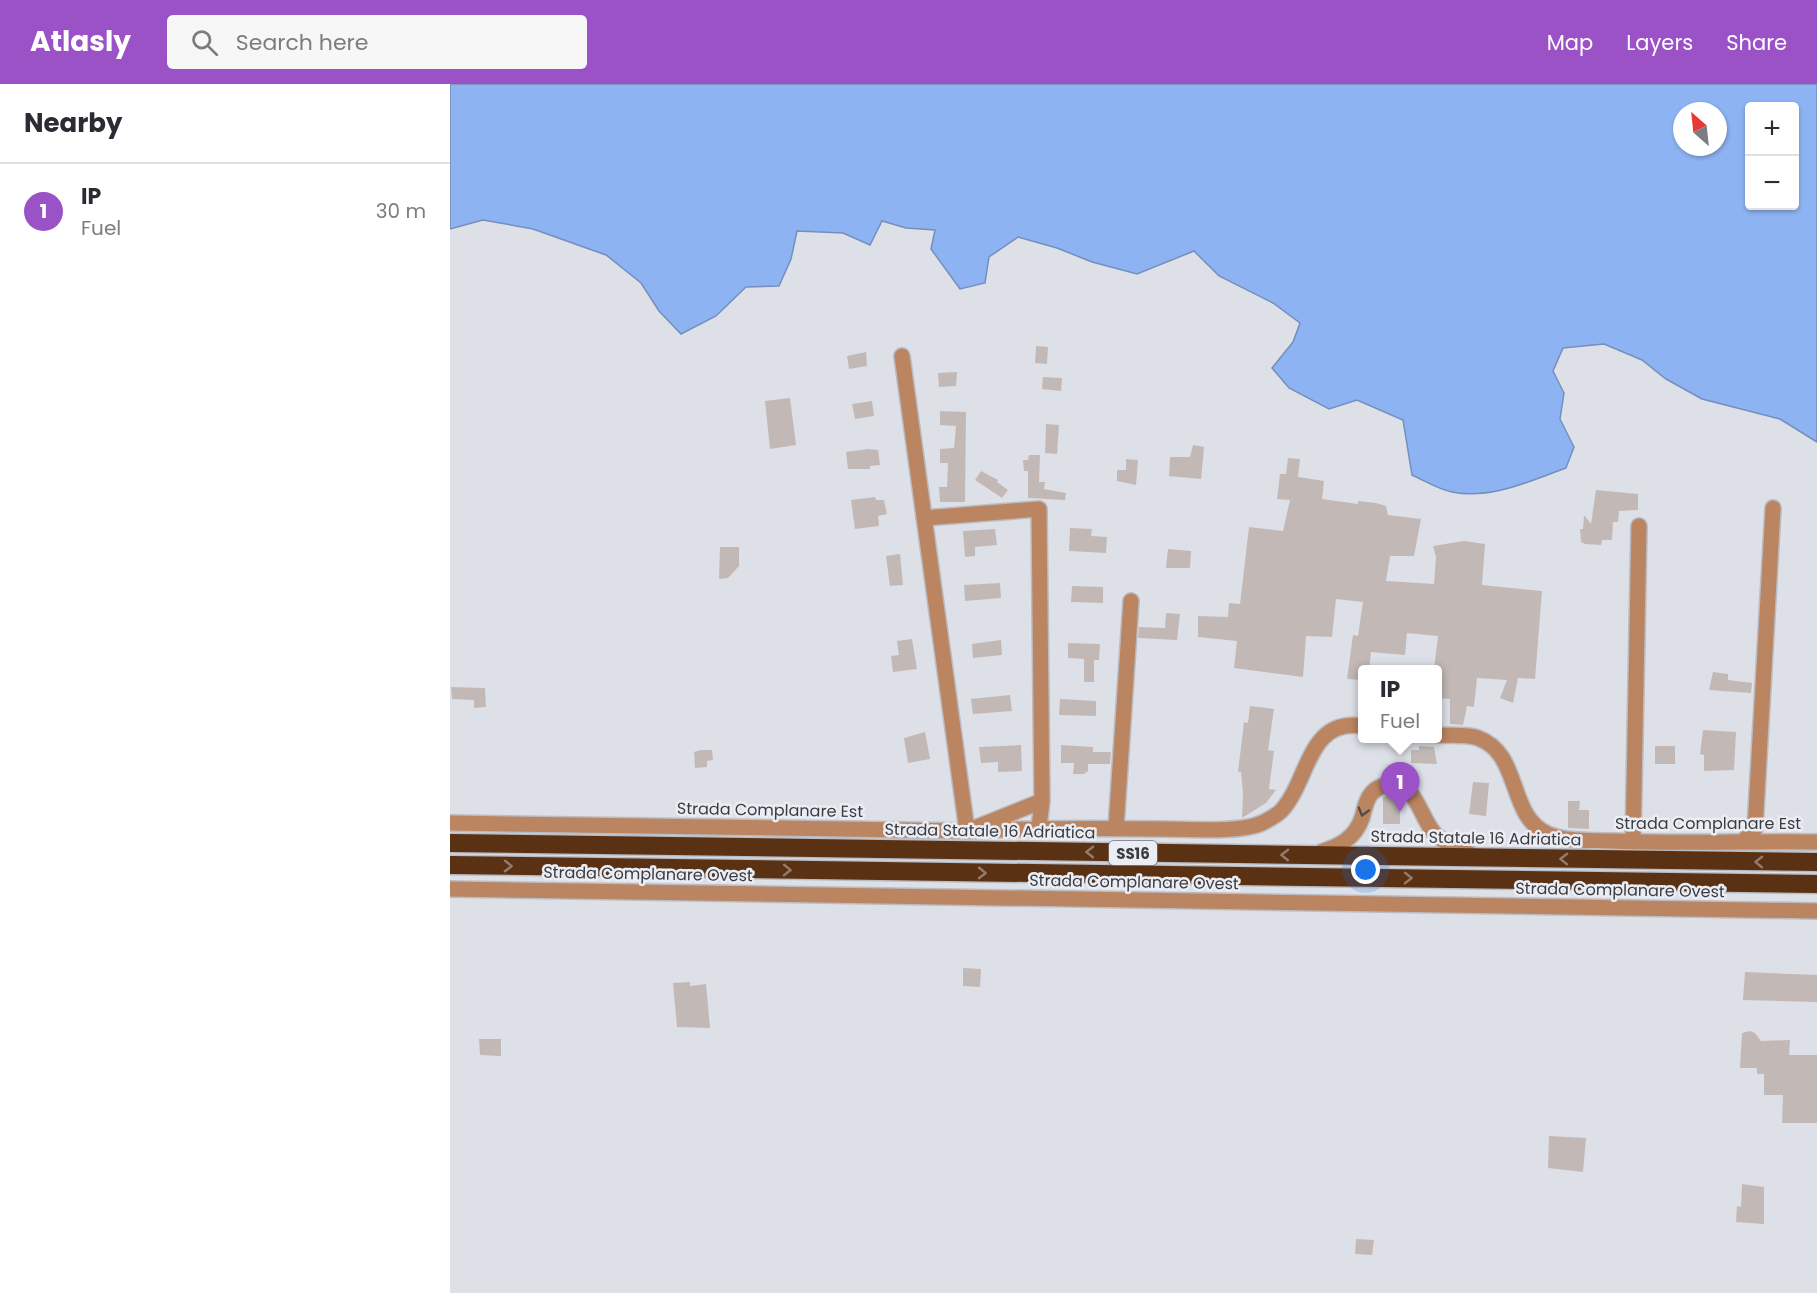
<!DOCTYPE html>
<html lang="en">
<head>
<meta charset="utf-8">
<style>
	:root { --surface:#fff; --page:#f7f7f7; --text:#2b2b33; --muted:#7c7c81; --line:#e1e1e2; --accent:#9b52c6 }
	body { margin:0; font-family:Poppins,sans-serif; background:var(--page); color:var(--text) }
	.controls { position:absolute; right:18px; top:18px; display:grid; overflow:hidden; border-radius:6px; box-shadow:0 2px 4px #0004 }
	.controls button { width:54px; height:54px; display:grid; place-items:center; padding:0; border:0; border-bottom:2px solid var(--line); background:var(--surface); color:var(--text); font:30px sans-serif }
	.compass { position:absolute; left:1223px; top:18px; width:54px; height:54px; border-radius:50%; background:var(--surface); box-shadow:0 2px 4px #0004; rotate:333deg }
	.you { position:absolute; left:916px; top:786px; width:21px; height:21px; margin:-15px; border:4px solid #fff; border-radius:50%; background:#1a73e8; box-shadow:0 0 0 9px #1a73e833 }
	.badge { display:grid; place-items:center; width:39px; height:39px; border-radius:50%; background:var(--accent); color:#fff; font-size:20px; font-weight:700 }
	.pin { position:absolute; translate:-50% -50px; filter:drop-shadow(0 2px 3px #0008) }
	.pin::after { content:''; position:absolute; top:32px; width:21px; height:18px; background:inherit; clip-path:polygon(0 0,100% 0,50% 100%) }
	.popup { position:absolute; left:908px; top:581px; width:84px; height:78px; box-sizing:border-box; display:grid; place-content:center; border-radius:6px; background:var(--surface); filter:drop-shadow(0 2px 4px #0005); font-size:20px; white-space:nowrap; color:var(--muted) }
	.popup b { font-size:22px; color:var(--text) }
	.popup::after { content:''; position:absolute; left:50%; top:100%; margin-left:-12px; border:12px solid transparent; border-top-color:var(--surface) }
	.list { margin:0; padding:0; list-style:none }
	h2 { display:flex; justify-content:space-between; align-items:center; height:78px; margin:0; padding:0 24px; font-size:26px }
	h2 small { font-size:20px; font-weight:400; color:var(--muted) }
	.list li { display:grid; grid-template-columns:39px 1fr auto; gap:18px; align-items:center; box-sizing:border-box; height:96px; padding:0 24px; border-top:2px solid var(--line) }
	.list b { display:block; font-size:22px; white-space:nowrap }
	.list p { margin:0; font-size:20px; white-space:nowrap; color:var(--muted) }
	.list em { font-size:20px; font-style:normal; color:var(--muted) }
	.icon { flex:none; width:33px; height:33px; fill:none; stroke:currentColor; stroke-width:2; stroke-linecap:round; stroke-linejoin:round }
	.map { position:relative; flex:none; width:1367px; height:1209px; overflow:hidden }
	header { display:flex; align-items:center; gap:36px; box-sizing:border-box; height:84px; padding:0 30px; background:var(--accent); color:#fff }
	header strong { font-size:28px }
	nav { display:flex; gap:33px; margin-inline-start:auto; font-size:21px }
	.search { width:420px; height:54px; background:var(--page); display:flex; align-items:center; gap:15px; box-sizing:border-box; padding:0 21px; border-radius:6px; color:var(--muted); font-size:22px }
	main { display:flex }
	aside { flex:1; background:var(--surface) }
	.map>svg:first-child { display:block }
</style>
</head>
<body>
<header>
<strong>Atlasly</strong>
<div class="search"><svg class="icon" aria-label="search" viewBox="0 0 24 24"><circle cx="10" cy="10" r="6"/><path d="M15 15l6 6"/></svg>Search here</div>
<nav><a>Map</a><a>Layers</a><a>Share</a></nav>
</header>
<main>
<aside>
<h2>Nearby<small></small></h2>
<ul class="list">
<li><span class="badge">1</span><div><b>IP</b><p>Fuel</p></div><em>30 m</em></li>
</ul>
</aside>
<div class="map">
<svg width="1367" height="1209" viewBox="0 0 1367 1209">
	<rect width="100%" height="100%" fill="#dee0e8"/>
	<!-- water -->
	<path fill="#8eb3f2" stroke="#758fbc" stroke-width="1.5" fill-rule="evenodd" d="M0 0H1367V358L1330 335 1252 315 1216 295 1192 276 1154 260 1113 264 1103 287 1114 309 1110 335 1124 363 1116 384C1080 397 1040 416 1002 408 988 405 975 397 962 391L953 336 907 316 879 325 839 304 822 284 843 258 850 239 823 219 769 192 744 167 687 190 642 178 607 164 568 153 539 173 535 199 510 205 481 165 485 146 456 144 432 137 420 161 393 149 347 147 341 175 329 202 296 203 266 232 231 250 209 227 191 199 156 171 83 145 33 136 0 145ZM1300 22H1344V122H1300ZM1232 27H1268V63H1232Z"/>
	<!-- building -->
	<path fill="#c2b9b6" d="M586 262 598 263 597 280 585 279Z
		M416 268 417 282 399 285 397 272Z
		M507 288 506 302 489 303 488 289Z
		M593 293 612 294 611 307 592 305Z
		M340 314 346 361 320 365 315 317Z
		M422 317 424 332 405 335 402 320Z
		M490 327 516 328 515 418H490L489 403H497L498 379H490V365L504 364 506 342 490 341Z
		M596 340 609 341 607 370 595 369Z
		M743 361 754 363 751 395 719 392 720 373H740Z
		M418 365 428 366 430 381 420 382V385H398L396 368Z
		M579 371H590L589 398H595L594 405 616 409 615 416 578 414V387H574L573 376H578Z
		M838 374 850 375 848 393 874 397 872 415 908 420V417L926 419 936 422 938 431 971 435 964 472H940L936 497 984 500 986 473 983 462 1014 457 1035 460 1032 501 1092 507 1085 595 1068 594 1063 619 1050 614 1057 596 1027 594 1024 623 1017 622 1013 641 1000 640V615L987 614V585H984L988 552 957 549 955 571 921 568 919 585H912V596L897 595 903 551 908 552 913 518 886 515 882 553 856 552 853 593 784 584 787 557 748 553V532L778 533 779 519 790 520 799 443 833 447 840 416 827 415 830 390H836Z
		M676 375 688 376 686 401 667 397V386H676Z
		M531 387 548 396 547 398 558 406 552 414 525 396Z
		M1146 406 1188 410V426L1169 427 1168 438H1163L1162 456H1152L1151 461 1135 460 1131 458 1130 445H1133L1134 431 1141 440Z
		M425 413 426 416H434L437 430 428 432 429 442 405 445 401 416Z
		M620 444 642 445 641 452 657 453 656 469 619 467Z
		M545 445 547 461 525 463V472L515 473 513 447Z
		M270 463H289V482L278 494 269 495Z
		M718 465 741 467 740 484H716Z
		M450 470 453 501 440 502 436 472Z
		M550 499 551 514 515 517 514 501Z
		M622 502 653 503V519L621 518Z
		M716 529 730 530 727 556 688 554 689 543 715 544Z
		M462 555 467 585 443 588 441 572 449 571 447 557Z
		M551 556 552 571 523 574 522 560Z
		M618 559 650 560 649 576H644V598H634V575L618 574Z
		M1263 588 1278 590V596L1302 599 1301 609 1259 606Z
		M1 603 35 604 36 623 24 624V616L2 615Z
		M560 611 562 627 523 630 521 615Z
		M610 615 646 617V632L609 631Z
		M800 622 824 625 818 666 824 667 819 705 826 706 816 719 792 734 793 709 791 688H788L794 638 798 639Z
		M1253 646 1286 648 1284 686 1254 687V671L1250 670Z
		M475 648 480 675 458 679 454 654Z
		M571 661 572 687 548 688V678L531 679 529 663Z
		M611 661 643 663V668H661L660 680H638V687L634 690H623L624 679H611Z
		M969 662 984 663 987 680 961 679V666H969Z
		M1205 662H1225V680H1205Z
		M251 666H262L263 676 257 677V683L245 684 244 668Z
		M1023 698 1039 699 1036 732 1019 730Z
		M939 711 950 713V740H933V713Z
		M1118 717H1130L1129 726H1139V745L1118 744Z
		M513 884 531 885 530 903 513 902Z
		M1295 888 1367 891V918L1293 916Z
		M240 898V902L256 900 260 944 227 943 223 899Z
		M1300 947 1305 949 1311 957 1340 956 1339 971H1367V1039H1332L1333 1011H1314V990H1307V984H1290L1292 949Z
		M29 955H51V972L30 971Z
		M1099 1052 1136 1054 1133 1088 1098 1084Z
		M1292 1100 1314 1103V1140L1286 1138 1287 1122 1291 1123Z
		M906 1155 924 1156 922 1171 905 1170Z"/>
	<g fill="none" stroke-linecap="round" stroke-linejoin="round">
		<!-- minor casing -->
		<g stroke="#babcc3" stroke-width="18">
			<path id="minor" d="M452 272 517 747 592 717
				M474 434 589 425 592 717 589 744
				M988 651C1000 652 1017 650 1028 654 1072 670 1057 732 1098 750 1117 758 1141 756 1161 757 1230 760 1299 757 1367 758
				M0 739 517 747C582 744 647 744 712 745 737 745 791 749 812 739 818 736 827 731 831 727 859 698 857 634 912 642
				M666 744 681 517
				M1293 757 1305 745 1323 424
				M1183 758 1189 442
				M871 768C890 762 905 754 912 734 914 727 915 720 919 713 923 706 930 702 938 701 967 697 969 733 985 750 996 761 1012 766 1025 772
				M0 805 1367 827"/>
		</g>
		<!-- highway casing -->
		<g stroke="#babcc3" stroke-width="21">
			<path id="highway" d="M0 759 1367 778
				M0 781 1367 800"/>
		</g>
		<!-- minor -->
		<use href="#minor" stroke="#bb8561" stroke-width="15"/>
		<!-- highway -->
		<use href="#highway" stroke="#5a3113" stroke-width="18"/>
	</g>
	<!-- one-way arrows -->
	<defs><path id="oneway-chevron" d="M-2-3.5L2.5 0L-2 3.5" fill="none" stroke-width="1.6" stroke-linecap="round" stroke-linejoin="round" transform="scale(1.5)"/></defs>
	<use stroke="#554b46" href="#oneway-chevron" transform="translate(913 728) rotate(106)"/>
	<g stroke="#947c6d">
		<use href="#oneway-chevron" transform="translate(640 768) rotate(-179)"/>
		<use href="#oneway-chevron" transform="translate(835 771) rotate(-179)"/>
		<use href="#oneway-chevron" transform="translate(1114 775) rotate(-179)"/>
		<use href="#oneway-chevron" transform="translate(1309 778) rotate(-179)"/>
		<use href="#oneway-chevron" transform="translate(58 782) rotate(1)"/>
		<use href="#oneway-chevron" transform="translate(337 786) rotate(1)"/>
		<use href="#oneway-chevron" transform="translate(532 789) rotate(1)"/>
		<use href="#oneway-chevron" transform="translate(958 794) rotate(1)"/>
	</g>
	<g text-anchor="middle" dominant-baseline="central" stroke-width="5" stroke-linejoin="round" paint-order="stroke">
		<!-- shield labels -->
		<rect fill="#ebedf5" stroke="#707176" stroke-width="1.5" x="659" y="757" width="48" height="24" rx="4.5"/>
		<g font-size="15" font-weight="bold" fill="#3b3c3f">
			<text x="683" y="769">SS16</text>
		</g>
		<!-- street labels -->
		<g font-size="16" fill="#3b3c3f" stroke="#ebedf5">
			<text transform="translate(320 726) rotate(1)">Strada Complanare Est</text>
			<text x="1258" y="739">Strada Complanare Est</text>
			<text transform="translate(540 747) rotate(1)">Strada Statale 16 Adriatica</text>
			<text transform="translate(1026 754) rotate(1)">Strada Statale 16 Adriatica</text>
			<text transform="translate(198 790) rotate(1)">Strada Complanare Ovest</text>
			<text transform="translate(684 798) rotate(1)">Strada Complanare Ovest</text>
			<text transform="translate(1170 806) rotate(1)">Strada Complanare Ovest</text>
		</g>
	</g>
</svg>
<div class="controls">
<button>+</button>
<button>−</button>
</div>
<svg class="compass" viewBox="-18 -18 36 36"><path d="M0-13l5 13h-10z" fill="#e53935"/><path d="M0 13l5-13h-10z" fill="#7c7c81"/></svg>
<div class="you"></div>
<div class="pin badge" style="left:950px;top:728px">1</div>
<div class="popup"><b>IP</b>Fuel</div>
</div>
</main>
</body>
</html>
